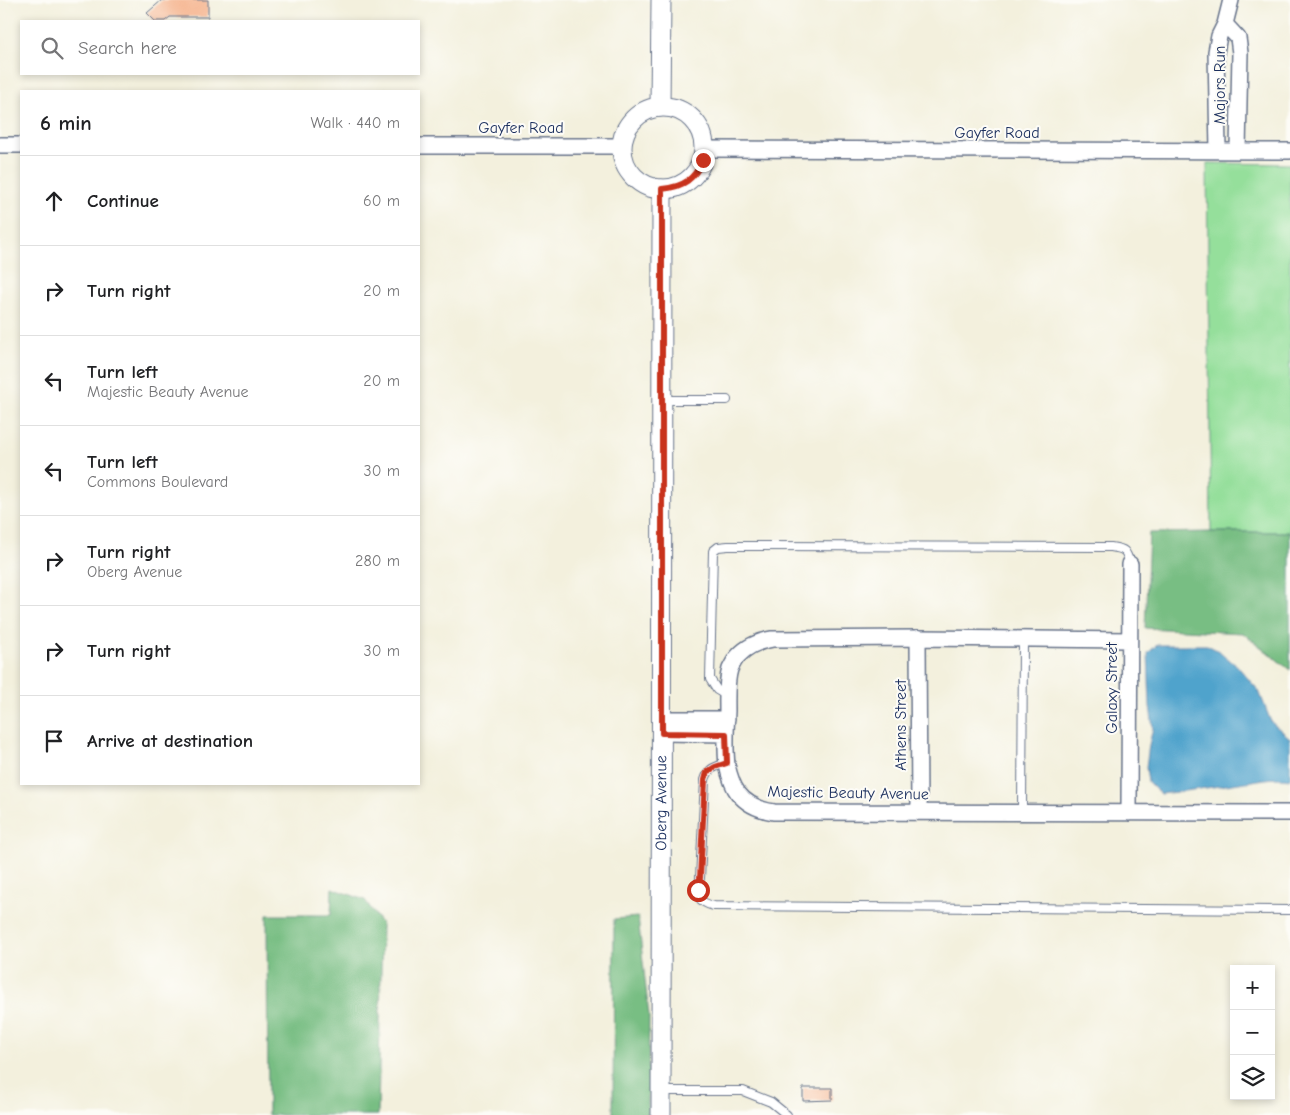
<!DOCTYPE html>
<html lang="en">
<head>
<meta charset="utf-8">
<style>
	:root { --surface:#fff; --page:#f2f2f2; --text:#202124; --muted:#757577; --line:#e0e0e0 }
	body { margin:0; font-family:"Comic Neue",sans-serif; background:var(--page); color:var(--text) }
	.controls { position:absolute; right:15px; bottom:15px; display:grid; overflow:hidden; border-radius:0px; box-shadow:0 2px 8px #0003 }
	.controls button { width:45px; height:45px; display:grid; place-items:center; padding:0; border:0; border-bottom:1px solid var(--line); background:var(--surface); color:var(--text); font:25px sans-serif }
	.stop { position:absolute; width:15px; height:15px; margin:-11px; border:4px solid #c8321e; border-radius:50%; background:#fff }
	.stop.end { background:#c8321e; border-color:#fff; box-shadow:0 1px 5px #0008 }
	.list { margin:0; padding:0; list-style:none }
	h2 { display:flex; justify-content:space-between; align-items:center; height:65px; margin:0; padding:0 20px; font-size:21px }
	h2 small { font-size:16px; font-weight:400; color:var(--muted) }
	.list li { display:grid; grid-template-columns:32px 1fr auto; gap:15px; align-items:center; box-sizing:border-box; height:90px; padding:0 20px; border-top:1px solid var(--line) }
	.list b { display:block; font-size:19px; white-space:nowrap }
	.list p { margin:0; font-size:16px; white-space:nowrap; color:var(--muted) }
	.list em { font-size:16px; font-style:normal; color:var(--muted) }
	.icon { flex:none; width:28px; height:28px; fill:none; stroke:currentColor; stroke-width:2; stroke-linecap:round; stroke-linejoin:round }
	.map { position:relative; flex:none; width:1290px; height:1115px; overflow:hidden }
	.search { position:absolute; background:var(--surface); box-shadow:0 2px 8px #0003; left:20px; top:20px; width:400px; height:55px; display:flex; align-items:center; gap:12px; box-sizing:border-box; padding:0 18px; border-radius:0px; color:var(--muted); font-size:19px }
	.panel { position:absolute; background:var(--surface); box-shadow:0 2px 8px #0003; left:20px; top:90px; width:400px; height:695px; border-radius:0px }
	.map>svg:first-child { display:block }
</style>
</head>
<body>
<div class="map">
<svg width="1290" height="1115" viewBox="0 0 1290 1115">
	<rect width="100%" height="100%" fill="#fdfcf7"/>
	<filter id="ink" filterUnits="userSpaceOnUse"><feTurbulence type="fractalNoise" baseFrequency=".02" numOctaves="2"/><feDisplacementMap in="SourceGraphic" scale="10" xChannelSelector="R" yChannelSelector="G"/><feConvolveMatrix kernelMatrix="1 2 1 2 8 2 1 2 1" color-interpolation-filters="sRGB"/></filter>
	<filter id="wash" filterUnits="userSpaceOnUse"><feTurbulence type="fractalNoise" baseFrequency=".0096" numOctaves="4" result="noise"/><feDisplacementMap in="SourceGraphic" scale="20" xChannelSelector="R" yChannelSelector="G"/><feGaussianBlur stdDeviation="1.12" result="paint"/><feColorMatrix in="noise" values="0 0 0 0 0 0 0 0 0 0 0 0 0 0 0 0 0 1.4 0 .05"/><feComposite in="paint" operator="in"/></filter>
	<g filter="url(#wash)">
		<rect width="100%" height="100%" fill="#f3f0dd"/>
		<!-- green -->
		<path fill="#95df9b" stroke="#58877c" d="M1207 163 1290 164V532H1211Z"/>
		<!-- forest -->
		<path fill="#78be83" stroke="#4a7670" d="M1211 532H1290V670L1243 633 1145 628 1149 533Z
			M332 888 365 900 382 925 378 1115H268L267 915H331Z
			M638 917 649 1016 648 1115H613L614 919Z"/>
		<!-- water -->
		<path fill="#50a3cc" stroke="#366995" d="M1157 645H1207L1219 651 1238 667 1259 691 1271 722 1290 738V779C1274 776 1255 781 1239 783 1213 787 1187 791 1160 794L1148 782 1146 767 1149 745 1153 728 1150 706 1148 653Z"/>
		<g id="blocks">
			<!-- building -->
			<path fill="#f5b18a" d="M162 0H208V17H170L165 21H155L147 13Z
				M803 1088H832V1100L803 1101Z"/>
		</g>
	</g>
	<g filter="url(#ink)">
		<use href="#blocks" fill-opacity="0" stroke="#67738a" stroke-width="1"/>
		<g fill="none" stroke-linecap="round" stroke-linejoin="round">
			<!-- service casing -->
			<g stroke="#67738a" stroke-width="10">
				<path id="service" d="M662 400H727
					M727 696 717 690 710 679 713 551 718 547 728 546 1111 547C1125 549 1126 550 1130 564
					M727 763C715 767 709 767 705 780L700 878C697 895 696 902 714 906L1290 910
					M1022 813 1023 639
					M661 1091H743L771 1102 787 1115"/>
			</g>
			<!-- minor casing -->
			<g stroke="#67738a" stroke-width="18">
				<path id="minor" d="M1225 24 1238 38 1240 53 1238 150
					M0 145H21
					M419 146H622
					M704 149 1290 151
					M1218 150 1216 52 1219 36 1225 24 1231 0
					M918 638 919 812
					M1129 640 918 638 772 639C760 641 747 646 738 656 735 659 732 665 730 669 726 682 727 697 727 711 726 728 725 747 727 765 729 774 732 785 738 793 747 805 761 810 774 812L1290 813
					M662 719H727
					M662 733 726 734
					M1129 813 1130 564"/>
			</g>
			<!-- tertiary casing -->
			<g stroke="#67738a" stroke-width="21">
				<g id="tertiary">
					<path d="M660 107 661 0"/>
					<circle cx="663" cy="148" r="41"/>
					<path id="s1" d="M661 1115 662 189"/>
				</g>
			</g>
			<!-- service -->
			<use href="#service" stroke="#fff" stroke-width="8"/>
			<!-- minor -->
			<use href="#minor" stroke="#fff" stroke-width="15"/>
			<!-- tertiary -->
			<use href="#tertiary" stroke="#fff" stroke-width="19"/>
		</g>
	</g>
	<g fill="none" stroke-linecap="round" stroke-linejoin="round" filter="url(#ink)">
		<!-- route -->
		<path stroke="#c8321e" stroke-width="6" d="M698 890 700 878 705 780 707 772 715 767 727 763 726 734 662 733V189C684 187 694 179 703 160"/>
	</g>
	<g text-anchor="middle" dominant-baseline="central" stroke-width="4" stroke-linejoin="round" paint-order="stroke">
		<!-- street labels -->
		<g font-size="16" fill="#1b2f5e" stroke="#fdfcf7">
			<text transform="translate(1220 85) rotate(-90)">Majors Run</text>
			<text x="521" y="128">Gayfer Road</text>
			<text x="997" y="133">Gayfer Road</text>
			<text transform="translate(1112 688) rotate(-90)">Galaxy Street</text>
			<text transform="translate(901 725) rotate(-90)">Athens Street</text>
			<text transform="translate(848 793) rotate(1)">Majestic Beauty Avenue</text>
			<text stroke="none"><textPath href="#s1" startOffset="312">Oberg Avenue</textPath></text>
		</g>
	</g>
</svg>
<div class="controls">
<button>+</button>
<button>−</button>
<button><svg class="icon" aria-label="layers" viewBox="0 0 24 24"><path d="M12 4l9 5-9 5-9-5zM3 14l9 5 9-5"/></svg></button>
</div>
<div class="stop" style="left:698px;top:890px"></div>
<div class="stop end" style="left:703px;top:160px"></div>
<div class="search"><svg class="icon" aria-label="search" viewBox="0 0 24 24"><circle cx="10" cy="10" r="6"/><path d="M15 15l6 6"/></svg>Search here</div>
<section class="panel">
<h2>6 min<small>Walk · 440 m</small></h2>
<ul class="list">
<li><svg class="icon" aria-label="ahead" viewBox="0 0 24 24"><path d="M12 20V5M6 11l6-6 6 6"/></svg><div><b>Continue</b></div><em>60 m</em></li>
<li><svg class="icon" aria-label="right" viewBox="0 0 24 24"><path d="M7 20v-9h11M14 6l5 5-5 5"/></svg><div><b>Turn right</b></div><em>20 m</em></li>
<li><svg class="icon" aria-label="left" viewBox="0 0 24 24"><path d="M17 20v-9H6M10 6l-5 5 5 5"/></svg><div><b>Turn left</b><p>Majestic Beauty Avenue</p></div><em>20 m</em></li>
<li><svg class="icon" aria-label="left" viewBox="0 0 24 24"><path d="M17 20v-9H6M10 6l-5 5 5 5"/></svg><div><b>Turn left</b><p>Commons Boulevard</p></div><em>30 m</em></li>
<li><svg class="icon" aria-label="right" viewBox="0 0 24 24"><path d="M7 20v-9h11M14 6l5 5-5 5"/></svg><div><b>Turn right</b><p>Oberg Avenue</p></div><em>280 m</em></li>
<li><svg class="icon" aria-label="right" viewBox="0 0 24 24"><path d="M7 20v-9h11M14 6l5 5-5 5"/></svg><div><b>Turn right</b></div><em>30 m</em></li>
<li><svg class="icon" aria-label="arrive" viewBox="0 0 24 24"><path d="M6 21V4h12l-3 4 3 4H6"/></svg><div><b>Arrive at destination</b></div></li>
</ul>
</section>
</div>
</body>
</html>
